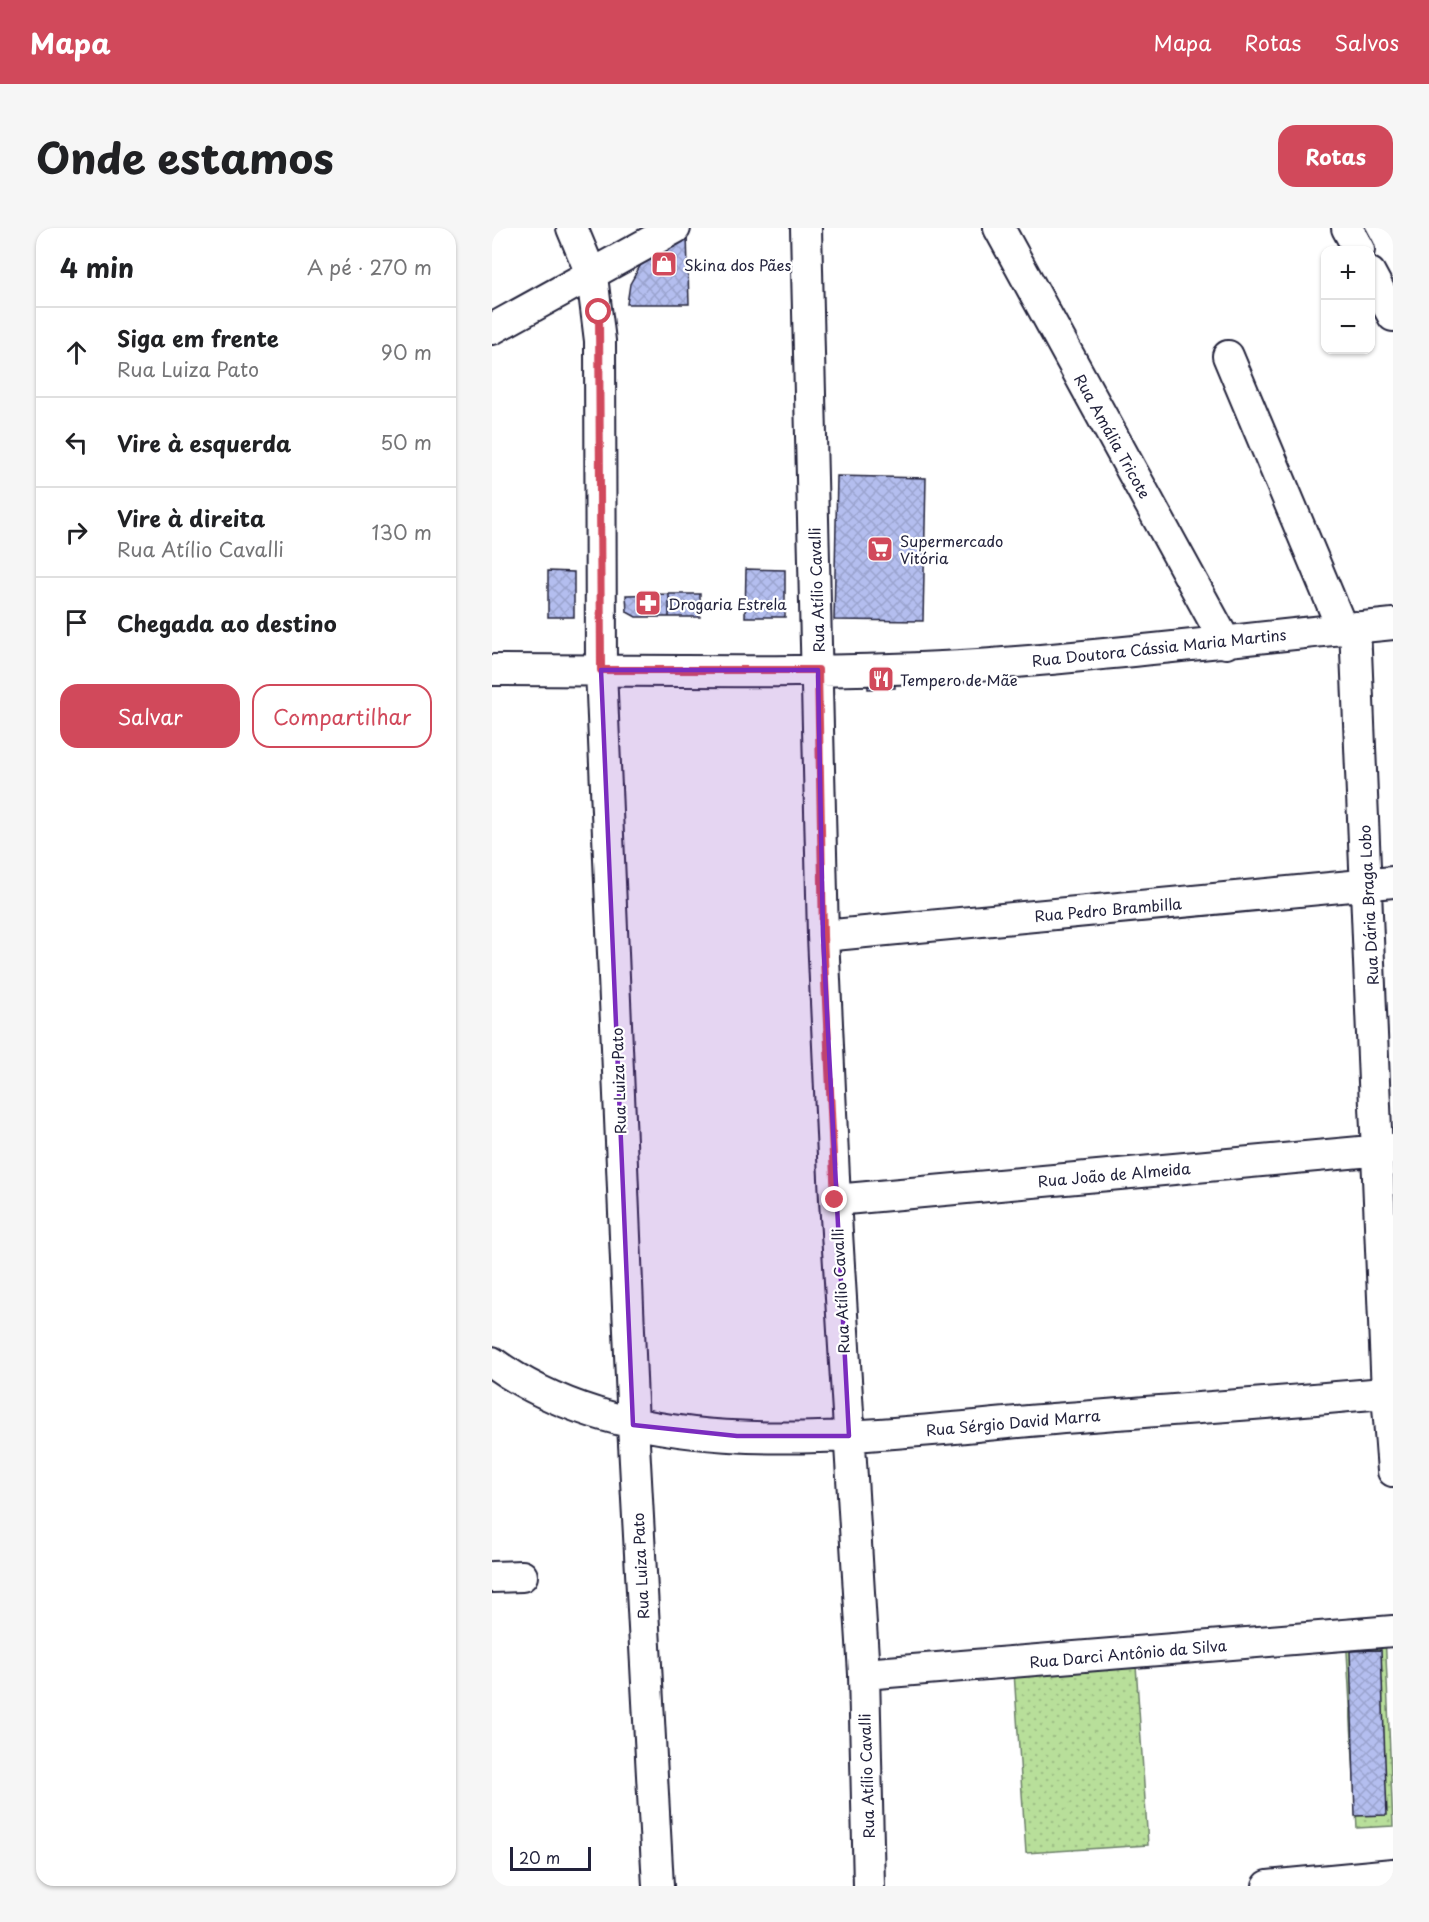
<!DOCTYPE html>
<html lang="pt">
<head>
<meta charset="utf-8">
<style>
	:root { --surface:#fff; --page:#f6f6f6; --text:#202124; --muted:#757577; --line:#e0e0e0; --accent:#d1495b }
	body { margin:0; font-family:"Playpen Sans",sans-serif; background:var(--page); color:var(--text) }
	.controls { position:absolute; right:18px; top:18px; display:grid; overflow:hidden; border-radius:12px; box-shadow:0 2px 4px #0004 }
	.controls button { width:54px; height:54px; display:grid; place-items:center; padding:0; border:0; border-bottom:2px solid var(--line); background:var(--surface); color:var(--text); font:30px sans-serif }
	.scale { position:absolute; left:18px; bottom:15px; width:81px; box-sizing:border-box; padding-left:6px; border:3px solid #22223b; border-top:0; font-size:16px; line-height:21px; white-space:nowrap; color:#22223b; -webkit-text-stroke:4px #fff; paint-order:stroke }
	.stop { position:absolute; width:18px; height:18px; margin:-14px; border:4px solid #d1495b; border-radius:50%; background:#fff }
	.stop.end { background:#d1495b; border-color:#fff; box-shadow:0 2px 6px #0008 }
	.list { margin:0; padding:0; list-style:none }
	h2 { display:flex; justify-content:space-between; align-items:center; height:78px; margin:0; padding:0 24px; font-size:26px }
	h2 small { font-size:20px; font-weight:400; color:var(--muted) }
	.list li { display:grid; grid-template-columns:39px 1fr auto; gap:18px; align-items:center; box-sizing:border-box; height:90px; padding:0 24px; border-top:2px solid var(--line) }
	.list b { display:block; font-size:22px; white-space:nowrap }
	.list p { margin:0; font-size:20px; white-space:nowrap; color:var(--muted) }
	.list em { font-size:20px; font-style:normal; color:var(--muted) }
	.actions { display:flex; gap:12px; padding:18px 24px }
	.actions a { flex:1; padding:14px 0; border:2px solid var(--accent); border-radius:18px; text-align:center; font-size:21px; color:var(--accent) }
	.actions .main { background:var(--accent); color:#fff }
	.icon { flex:none; width:33px; height:33px; fill:none; stroke:currentColor; stroke-width:2; stroke-linecap:round; stroke-linejoin:round }
	.map { position:relative; flex:none; width:901px; height:1658px; overflow:hidden; border-radius:18px }
	header { display:flex; align-items:center; gap:36px; box-sizing:border-box; height:84px; padding:0 30px; background:var(--accent); color:#fff }
	header strong { font-size:28px }
	nav { display:flex; gap:33px; margin-inline-start:auto; font-size:21px }
	.intro { display:flex; align-items:center; justify-content:space-between; box-sizing:border-box; height:144px; padding:0 36px }
	h1 { margin:0; font-size:42px }
	.button { padding:15px 27px; border-radius:18px; background:var(--accent); color:#fff; font-size:21px; font-weight:700 }
	main { display:flex; gap:36px; padding:0 36px }
	aside { flex:1; background:var(--surface); border-radius:18px; box-shadow:0 2px 4px #0004 }
	.map>svg:first-child { display:block }
</style>
</head>
<body>
<header>
<strong>Mapa</strong>
<nav><a>Mapa</a><a>Rotas</a><a>Salvos</a></nav>
</header>
<div class="intro"><h1>Onde estamos</h1><a class="button">Rotas</a></div>
<main>
<aside>
<h2>4 min<small>A pé · 270 m</small></h2>
<ul class="list">
<li><svg class="icon" aria-label="ahead" viewBox="0 0 24 24"><path d="M12 20V5M6 11l6-6 6 6"/></svg><div><b>Siga em frente</b><p>Rua Luiza Pato</p></div><em>90 m</em></li>
<li><svg class="icon" aria-label="left" viewBox="0 0 24 24"><path d="M17 20v-9H6M10 6l-5 5 5 5"/></svg><div><b>Vire à esquerda</b></div><em>50 m</em></li>
<li><svg class="icon" aria-label="right" viewBox="0 0 24 24"><path d="M7 20v-9h11M14 6l5 5-5 5"/></svg><div><b>Vire à direita</b><p>Rua Atílio Cavalli</p></div><em>130 m</em></li>
<li><svg class="icon" aria-label="arrive" viewBox="0 0 24 24"><path d="M6 21V4h12l-3 4 3 4H6"/></svg><div><b>Chegada ao destino</b></div></li>
</ul>
<div class="actions"><a class="main">Salvar</a><a>Compartilhar</a></div>
</aside>
<div class="map">
<svg width="901" height="1658" viewBox="0 0 901 1658">
	<defs>
		<pattern id="green-dots" width="8" height="8" patternUnits="userSpaceOnUse" patternTransform="scale(1.5)"><rect width="8" height="8" fill="#b8df9a"/><path d="M2 2h.1M6 6h.1" fill="none" stroke="#9ebf86" stroke-width="1.8" stroke-linecap="round"/></pattern>
		<pattern id="building-cross-hatch" width="8" height="8" patternUnits="userSpaceOnUse" patternTransform="scale(1.5)"><rect width="8" height="8" fill="#b4beef"/><path d="M0 0l8 8M0 8l8-8" fill="none" stroke="#9aa3ce"/></pattern>
	</defs>
	<rect width="100%" height="100%" fill="#fff"/>
	<filter id="ink" filterUnits="userSpaceOnUse"><feTurbulence type="fractalNoise" baseFrequency=".0167" numOctaves="2"/><feDisplacementMap in="SourceGraphic" scale="12" xChannelSelector="R" yChannelSelector="G"/><feConvolveMatrix kernelMatrix="1 2 1 2 8 2 1 2 1" color-interpolation-filters="sRGB"/></filter>
	<g filter="url(#ink)">
		<!-- green -->
		<path fill="url(#green-dots)" stroke="#6d806a" stroke-width="1.5" d="M893 1404 901 1598 865 1600 854 1406Z
			M643 1422 656 1617 534 1625 521 1429Z"/>
		<!-- building -->
		<path fill="url(#building-cross-hatch)" stroke="#22223b" stroke-width="1.5" d="M195 6 197 76H135L138 56 152 31Z
			M345 248 434 250 431 393 342 392Z
			M254 341 293 342V389H253Z
			M56 343 82 344V389H56Z
			M177 366V389H144L135 384 134 367Z
			M177 366H208V389H177Z
			M402 441 403 460 376 461 375 442Z
			M889 1422 895 1587 863 1588 858 1423Z"/>
		<g fill="none" stroke-linecap="round" stroke-linejoin="round">
			<!-- minor casing -->
			<g stroke="#22223b" stroke-width="34">
				<path id="minor" d="M80 0 100 48 108 113 109 442 141 1197 166 1658
					M314 0 331 708 343 972 372 1446 377 1658
					M507 0 734 415
					M855 0 867 22
					M878 45 901 88
					M0 101 183 0
					M736 128 850 400
					M863 399 895 1165 901 1243
					M0 442C161 442 324 447 486 437 625 427 763 409 901 396
					M331 708 901 654
					M343 972 901 921
					M0 1134C152 1245 384 1205 561 1191 674 1182 788 1175 901 1164
					M0 1349 30 1348
					M372 1446 901 1403
					M776 1658 901 1646"/>
			</g>
			<!-- minor -->
			<use href="#minor" stroke="#fff" stroke-width="30"/>
		</g>
	</g>
	<g fill="none" stroke-linecap="round" stroke-linejoin="round" filter="url(#ink)">
		<!-- route -->
		<path stroke="#d1495b" stroke-width="8" d="M107 84 109 442H326L331 708 343 972"/>
	</g>
	<!-- marked area -->
	<path fill="#7b2cbf" fill-opacity="0.2" stroke="#7b2cbf" stroke-width="4.5" stroke-linejoin="round" d="M109 442H326L331 708 357 1208H245L141 1197Z"/>
	<!-- icons -->
	<defs>
		<g id="shop-square" transform="scale(1.35)"><rect x="-9" y="-9" width="18" height="18" rx="4" fill="#d1495b" stroke="#fff"/><path d="M-5-2.5h2.3a2.7 3.5 0 0 1 5.4 0H5L5.5 6h-11ZM-1.5-2.5h3a1.5 2.3 0 0 0-3 0Z" fill="#fff"/></g>
		<g id="supermarket-square" transform="scale(1.35)"><rect x="-9" y="-9" width="18" height="18" rx="4" fill="#d1495b" stroke="#fff"/><path d="M-6-5.5h2.5l.6 2H6L4.5 2H-2.5L-4.4-4H-6ZM-1.5 3.2a1.3 1.3 0 1 0 .1 0ZM3 3.2a1.3 1.3 0 1 0 .1 0Z" fill="#fff"/></g>
		<g id="pharmacy-square" transform="scale(1.35)"><rect x="-9" y="-9" width="18" height="18" rx="4" fill="#d1495b" stroke="#fff"/><path d="M-2-6h4v4h4v4h-4v4h-4v-4h-4v-4h4Z" fill="#fff"/></g>
		<g id="restaurant-square" transform="scale(1.35)"><rect x="-9" y="-9" width="18" height="18" rx="4" fill="#d1495b" stroke="#fff"/><path d="M-5-6h1v4h1v-4h1v4h1v-4h1v5L-1.5 .5V6h-2V.5L-5-1ZM5-6V6H3V1.5H1.5Q1.5-4 5-6Z" fill="#fff"/></g>
	</defs>
	<g fill-rule="evenodd">
		<use href="#shop-square" x="172" y="36"/>
		<use href="#supermarket-square" x="388" y="321"/>
		<use href="#pharmacy-square" x="156" y="375"/>
		<use href="#restaurant-square" x="389" y="451"/>
	</g>
	<g text-anchor="middle" dominant-baseline="central" stroke-width="4.5" stroke-linejoin="round" paint-order="stroke">
		<!-- poi labels -->
		<g font-size="15" fill="#22223b" stroke="#fff" text-anchor="start">
			<text x="192" y="36">Skina dos Pães</text>
			<text x="408" y="312">Supermercado<tspan x="408" dy="17">Vitória</tspan></text>
			<text x="176" y="375">Drogaria Estrela</text>
			<text x="408" y="451">Tempero de Mãe</text>
		</g>
		<!-- street labels -->
		<g font-size="15" fill="#22223b" stroke="#fff">
			<text transform="translate(621 208) rotate(61)">Rua Amália Tricote</text>
			<text transform="translate(324 362) rotate(-92)">Rua Atílio Cavalli</text>
			<text transform="translate(667 419) rotate(-6)">Rua Doutora Cássia Maria Martins</text>
			<text transform="translate(876 677) rotate(-93)">Rua Dária Braga Lobo</text>
			<text transform="translate(616 681) rotate(-5)">Rua Pedro Brambilla</text>
			<text transform="translate(126 853) rotate(-92)">Rua Luiza Pato</text>
			<text transform="translate(622 946) rotate(-5)">Rua João de Almeida</text>
			<text transform="translate(348 1063) rotate(-93)">Rua Atílio Cavalli</text>
			<text transform="translate(521 1194) rotate(-5)">Rua Sérgio David Marra</text>
			<text transform="translate(148 1338) rotate(-93)">Rua Luiza Pato</text>
			<text transform="translate(636 1425) rotate(-5)">Rua Darci Antônio da Silva</text>
			<text transform="translate(374 1548) rotate(-92)">Rua Atílio Cavalli</text>
		</g>
	</g>
</svg>
<div class="controls">
<button>+</button>
<button>−</button>
</div>
<div class="scale">20 m</div>
<div class="stop" style="left:107px;top:84px"></div>
<div class="stop end" style="left:343px;top:972px"></div>
</div>
</main>
</body>
</html>
